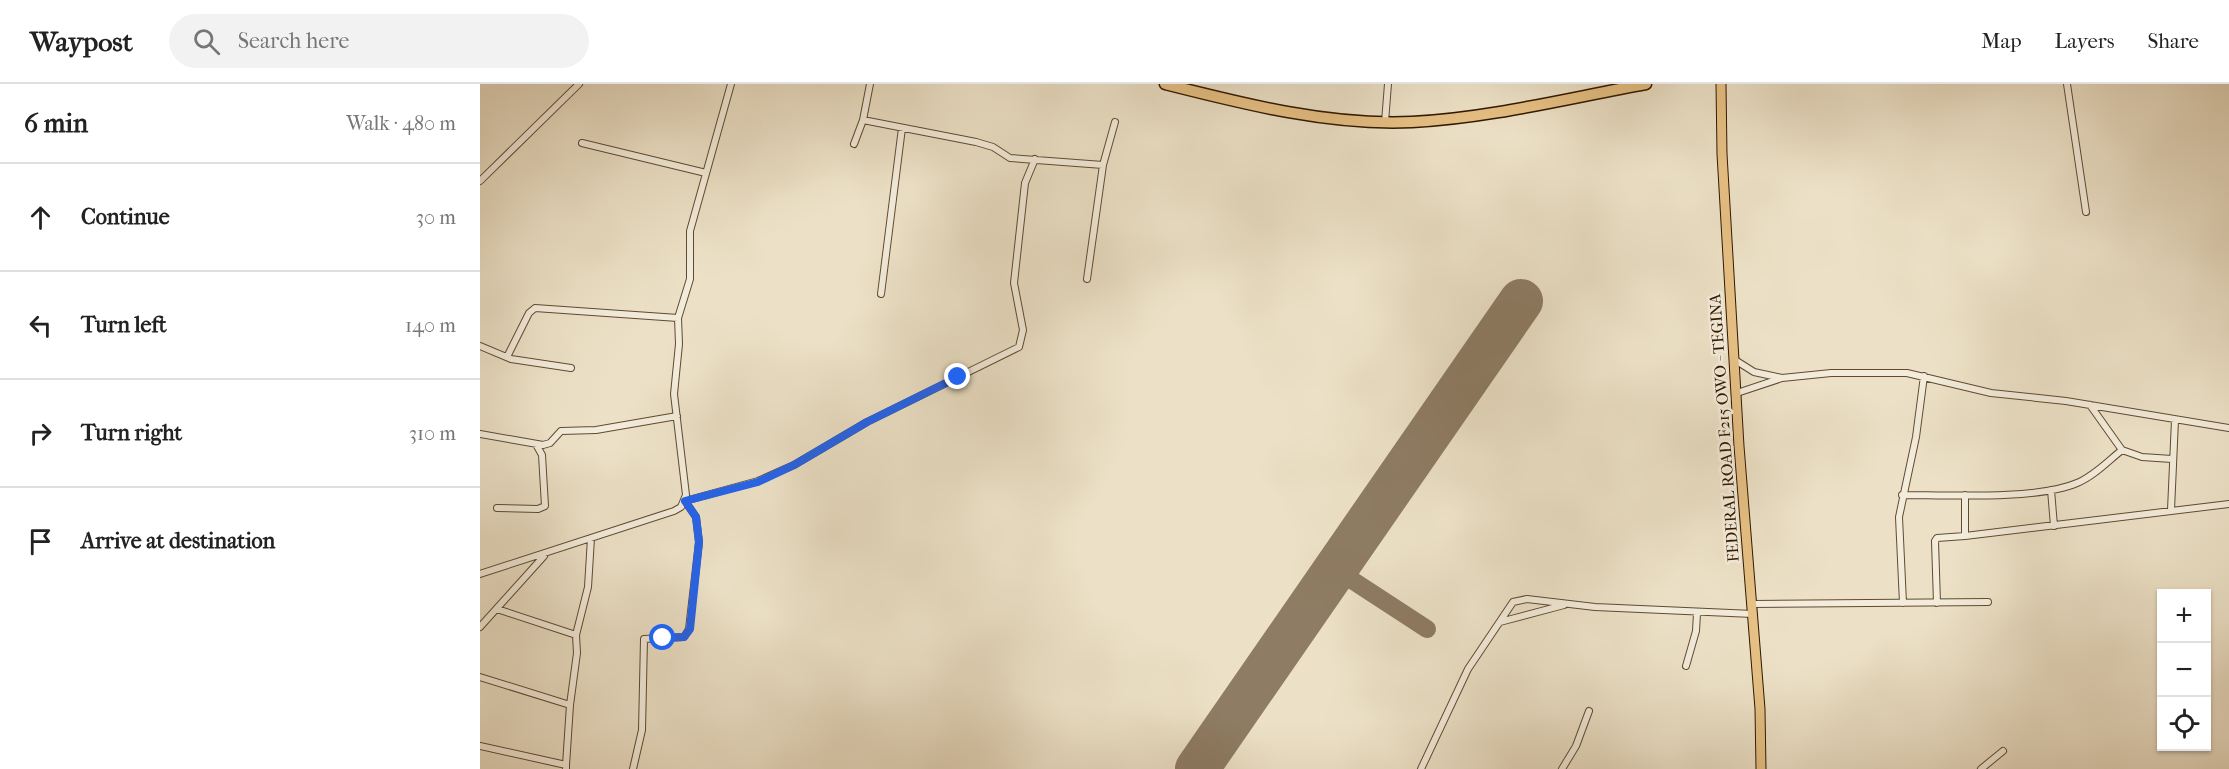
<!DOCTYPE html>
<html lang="en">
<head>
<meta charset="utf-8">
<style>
	:root { --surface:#fff; --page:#f2f2f2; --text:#222; --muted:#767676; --line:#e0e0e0 }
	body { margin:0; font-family:"IM FELL French Canon",serif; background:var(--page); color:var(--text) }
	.controls { position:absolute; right:18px; bottom:18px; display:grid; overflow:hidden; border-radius:0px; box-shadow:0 2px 4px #0004 }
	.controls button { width:54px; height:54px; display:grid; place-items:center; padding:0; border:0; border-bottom:2px solid var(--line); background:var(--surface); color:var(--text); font:30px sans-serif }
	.stop { position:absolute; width:18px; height:18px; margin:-14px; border:4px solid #2563eb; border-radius:50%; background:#fff }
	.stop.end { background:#2563eb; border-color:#fff; box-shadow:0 2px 6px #0008 }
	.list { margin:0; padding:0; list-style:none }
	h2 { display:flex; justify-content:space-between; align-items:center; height:78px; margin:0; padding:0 24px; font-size:26px }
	h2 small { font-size:20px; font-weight:400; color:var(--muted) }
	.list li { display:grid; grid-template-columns:39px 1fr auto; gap:18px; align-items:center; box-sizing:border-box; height:108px; padding:0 24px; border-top:2px solid var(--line) }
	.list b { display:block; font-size:22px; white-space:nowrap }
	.list em { font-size:20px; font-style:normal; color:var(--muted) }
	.icon { flex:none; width:33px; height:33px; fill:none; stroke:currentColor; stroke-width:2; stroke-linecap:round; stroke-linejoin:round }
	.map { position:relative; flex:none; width:1749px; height:685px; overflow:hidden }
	header { display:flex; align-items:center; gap:36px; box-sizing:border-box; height:84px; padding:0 30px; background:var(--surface); border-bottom:2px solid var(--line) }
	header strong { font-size:28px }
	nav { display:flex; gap:33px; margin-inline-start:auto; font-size:21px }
	.search { width:420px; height:54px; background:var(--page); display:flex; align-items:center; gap:15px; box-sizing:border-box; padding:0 21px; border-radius:33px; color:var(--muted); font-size:22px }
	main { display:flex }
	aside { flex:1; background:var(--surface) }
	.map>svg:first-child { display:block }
</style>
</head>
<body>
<header>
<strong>Waypost</strong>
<div class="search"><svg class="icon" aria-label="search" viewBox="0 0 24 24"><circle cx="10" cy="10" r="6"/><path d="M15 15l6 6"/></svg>Search here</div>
<nav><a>Map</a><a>Layers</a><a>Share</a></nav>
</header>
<main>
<aside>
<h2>6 min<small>Walk · 480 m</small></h2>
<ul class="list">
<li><svg class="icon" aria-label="ahead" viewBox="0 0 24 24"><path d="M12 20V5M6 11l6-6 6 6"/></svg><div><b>Continue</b></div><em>30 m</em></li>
<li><svg class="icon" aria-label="left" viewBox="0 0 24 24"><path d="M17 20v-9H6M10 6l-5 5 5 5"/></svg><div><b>Turn left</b></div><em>140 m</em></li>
<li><svg class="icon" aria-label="right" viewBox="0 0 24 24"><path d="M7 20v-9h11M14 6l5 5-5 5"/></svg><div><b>Turn right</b></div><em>310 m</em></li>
<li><svg class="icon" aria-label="arrive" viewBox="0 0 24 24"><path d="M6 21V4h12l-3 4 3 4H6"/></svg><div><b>Arrive at destination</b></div></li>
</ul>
</aside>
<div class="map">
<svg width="1749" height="685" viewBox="0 0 1749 685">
	<rect width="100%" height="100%" fill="#ece1c7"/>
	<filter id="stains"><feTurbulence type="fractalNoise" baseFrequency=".00333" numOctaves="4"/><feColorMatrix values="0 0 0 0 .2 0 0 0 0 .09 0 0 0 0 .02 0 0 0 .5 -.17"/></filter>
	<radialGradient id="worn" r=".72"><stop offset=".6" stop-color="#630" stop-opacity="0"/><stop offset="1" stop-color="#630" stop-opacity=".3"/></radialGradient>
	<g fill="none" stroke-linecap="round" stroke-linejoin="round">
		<!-- taxiway -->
		<path stroke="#8e7c64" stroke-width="18" d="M855 485 947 545"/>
		<!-- runway -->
		<path stroke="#8e7c64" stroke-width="44" d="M717 685 1041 217"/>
		<!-- minor casing -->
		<g stroke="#604a32" stroke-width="8">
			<path id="minor" d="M1587 0 1606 128
				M383 36 496 58 513 63 530 74 623 81
				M905 38 908 0
				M102 59 226 89
				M374 60 383 36 390 0
				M0 97 99 0
				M607 195 623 81 635 38
				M401 210 422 44
				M0 262 31 275 91 284
				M27 273 49 229 55 224 198 234
				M1255 276 1274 288 1302 294 1351 289H1427L1511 309 1586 317 1749 344
				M1257 309 1302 294
				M0 350 63 361 70 359 81 347 116 346 197 332
				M1642 366 1662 373 1692 375
				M1571 406 1574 442
				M1422 411C1466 411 1558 416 1597 399 1614 392 1628 377 1642 366L1610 321
				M1485 411V452L1749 420
				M17 424 58 425 65 422 62 371 57 362
				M1691 426 1695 336
				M0 490 194 427 201 423 206 411 194 310 199 260 198 234 210 195V147L251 0
				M1423 519 1419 433 1436 353 1444 292
				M1457 519 1455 457 1457 454 1485 452
				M1272 520 1508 518
				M17 525 96 551
				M1020 538 1084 521
				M0 543 64 472
				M1206 582 1216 547 1217 529
				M0 593 90 621 97 569 96 551 108 503 111 454
				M0 662 86 681V685
				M86 681 90 621
				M153 685 162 646 164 555 204 553 209 545 219 458 216 433 205 417 278 397 314 381 387 338 539 263 543 246 534 199 545 99 555 75
				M941 685 988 585 1033 518 1047 515 1115 523 1273 530
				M1082 685 1096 662 1109 627
				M1501 685 1523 667"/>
		</g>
		<!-- primary casing -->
		<g stroke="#311700" stroke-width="11">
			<path id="primary" d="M1241 0 1242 70 1259 362 1280 625 1281 685"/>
		</g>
		<!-- trunk casing -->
		<g stroke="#311700" stroke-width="13">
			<path id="trunk" d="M685 0C764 20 850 42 932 38 1010 34 1089 14 1166 0"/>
		</g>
		<!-- minor -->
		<use href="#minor" stroke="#f3ecdb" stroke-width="6"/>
		<!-- primary -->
		<use href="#primary" stroke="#e6c084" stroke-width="9"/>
		<!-- trunk -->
		<use href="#trunk" stroke="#e6c084" stroke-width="10"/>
	</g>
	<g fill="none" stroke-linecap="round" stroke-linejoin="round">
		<!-- route -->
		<path stroke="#2563eb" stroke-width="8" d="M183 554 204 553 210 545 219 458 216 433 205 417 278 398 314 381 387 338 478 293"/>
	</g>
	<g text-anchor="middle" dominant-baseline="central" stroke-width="5" stroke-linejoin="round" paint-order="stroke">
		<!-- street labels -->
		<g font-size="16" fill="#311700" stroke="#f3ecdb">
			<text transform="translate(1244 344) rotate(-94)">FEDERAL ROAD F215 OWO - TEGINA</text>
		</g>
	</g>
	<rect width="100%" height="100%" filter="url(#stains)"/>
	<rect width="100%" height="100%" fill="url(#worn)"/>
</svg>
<div class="controls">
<button>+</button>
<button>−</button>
<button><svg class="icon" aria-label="locate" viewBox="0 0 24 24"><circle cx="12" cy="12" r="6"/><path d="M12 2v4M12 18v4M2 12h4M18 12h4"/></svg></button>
</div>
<div class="stop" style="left:183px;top:554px"></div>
<div class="stop end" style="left:478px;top:293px"></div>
</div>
</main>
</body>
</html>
